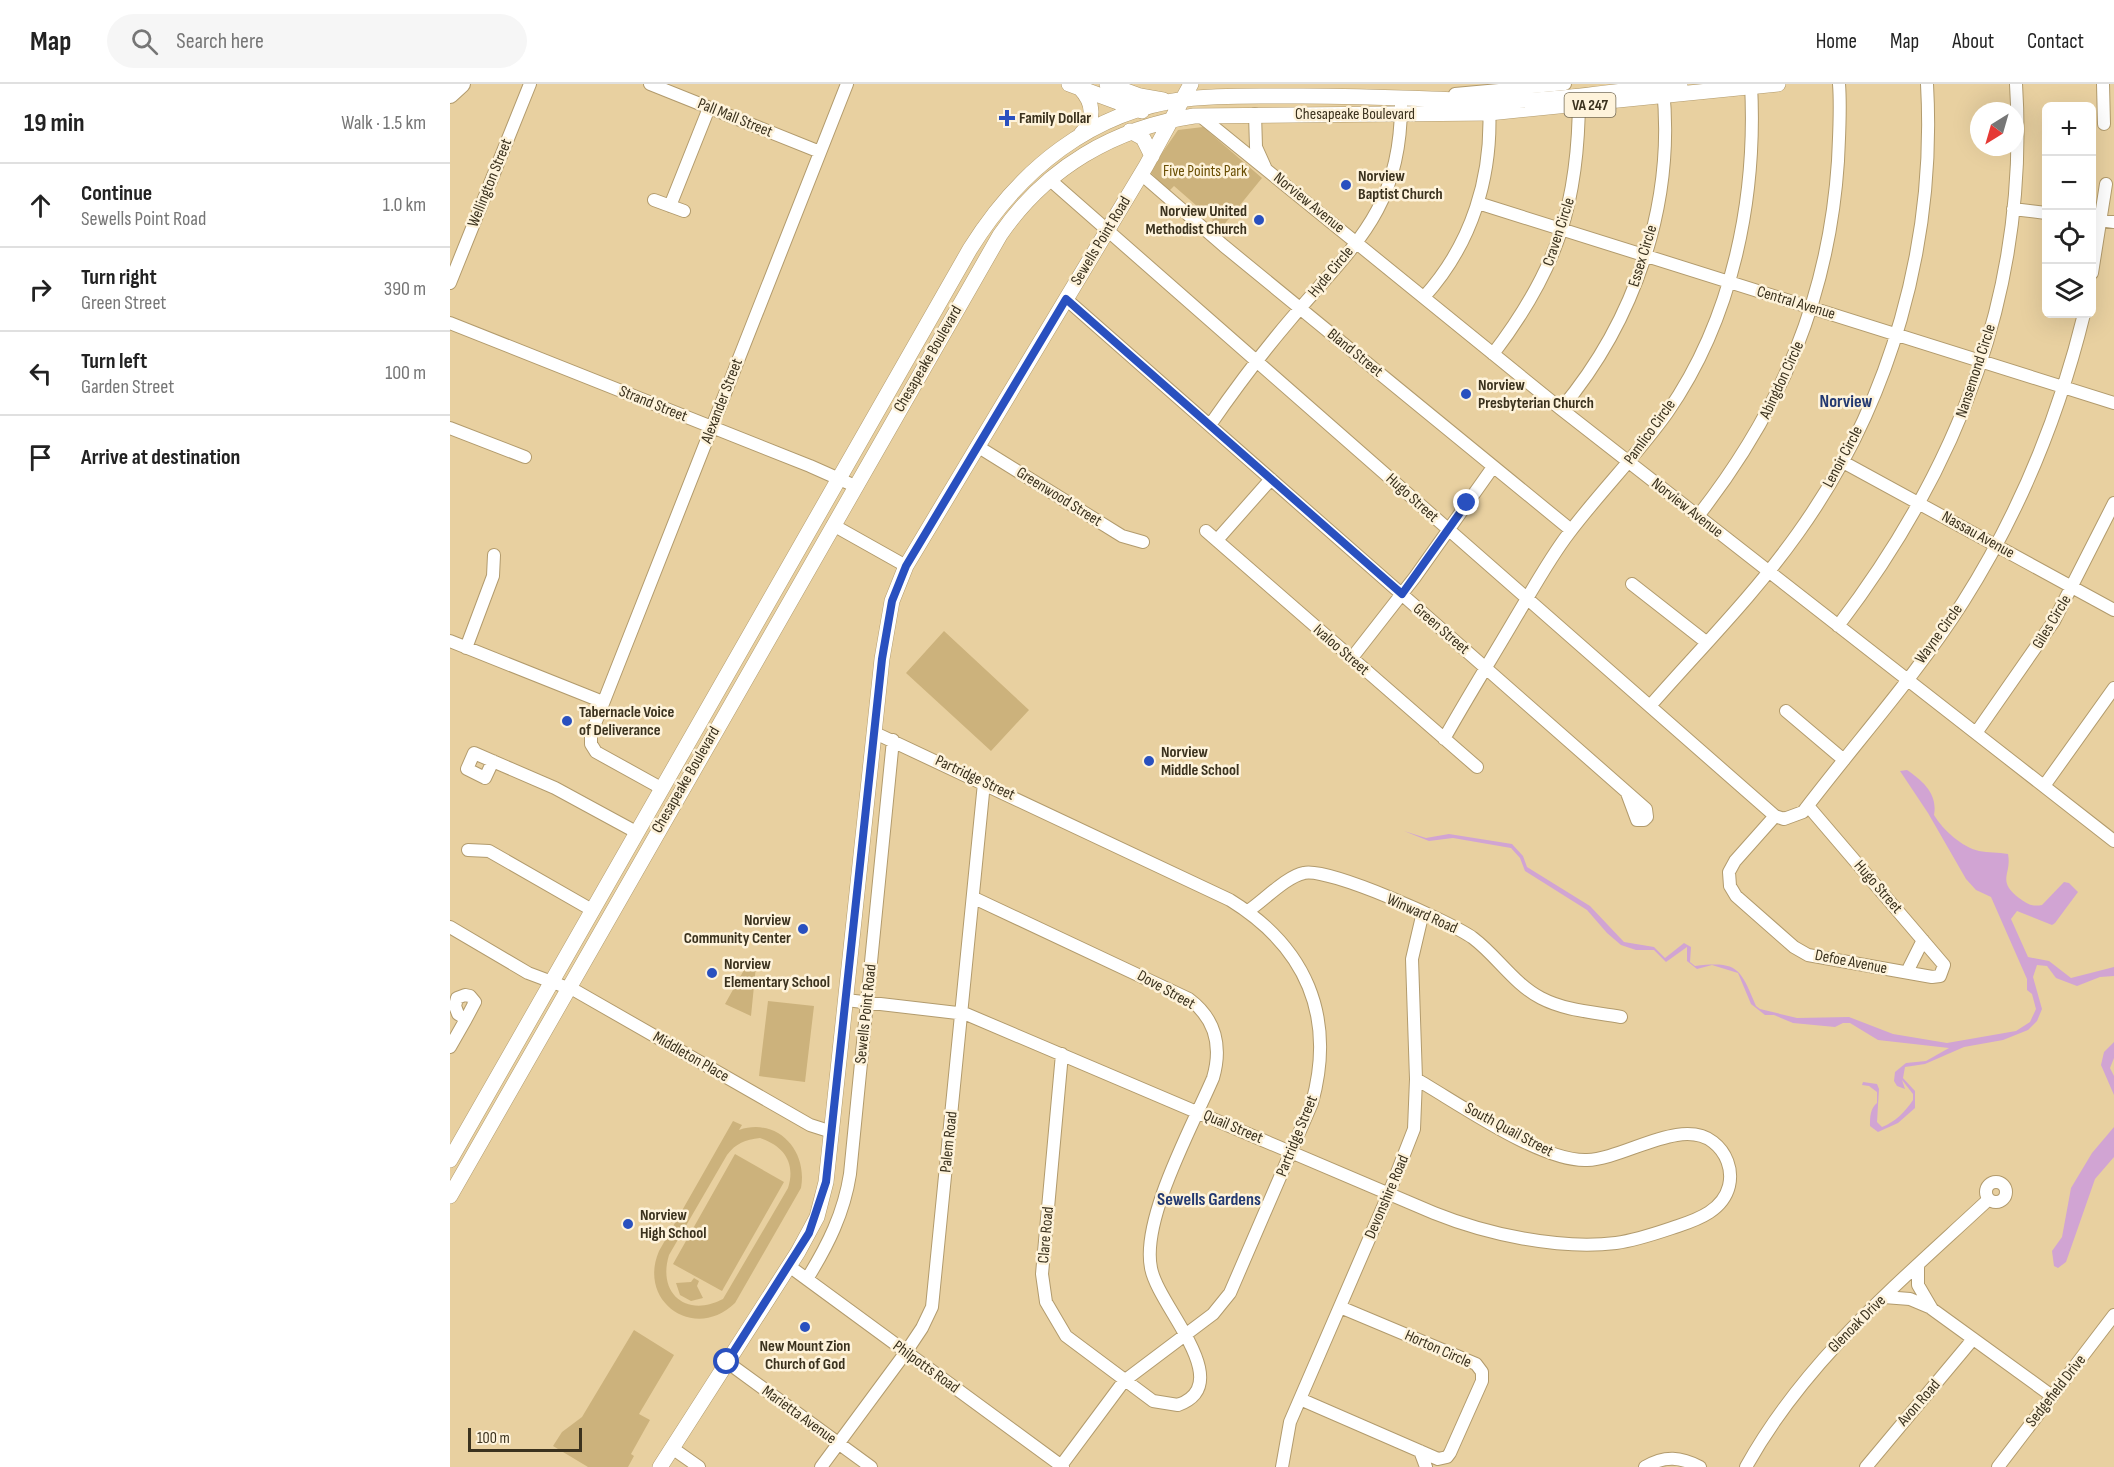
<!DOCTYPE html>
<html lang="en">
<head>
<meta charset="utf-8">
<style>
	:root { --surface:#fff; --page:#f6f6f6; --text:#222; --muted:#767676; --line:#e0e0e0 }
	body { margin:0; font-family:"Sofia Sans Condensed",sans-serif; background:var(--page); color:var(--text) }
	.controls { position:absolute; right:18px; top:18px; display:grid; overflow:hidden; border-radius:9px; box-shadow:0 6px 24px #0002 }
	.controls button { width:54px; height:54px; display:grid; place-items:center; padding:0; border:0; border-bottom:2px solid var(--line); background:var(--surface); color:var(--text); font:30px sans-serif }
	.compass { position:absolute; left:1520px; top:18px; width:54px; height:54px; border-radius:50%; background:var(--surface); box-shadow:0 6px 24px #0002; rotate:217deg }
	.scale { position:absolute; left:18px; bottom:15px; width:114px; box-sizing:border-box; padding-left:6px; border:3px solid #3b321e; border-top:0; font-size:16px; line-height:21px; white-space:nowrap; color:#3b321e; -webkit-text-stroke:4px #fef3db; paint-order:stroke }
	.stop { position:absolute; width:18px; height:18px; margin:-14px; border:4px solid #2950bf; border-radius:50%; background:#fff }
	.stop.end { background:#2950bf; border-color:#fff; box-shadow:0 2px 6px #0008 }
	.list { margin:0; padding:0; list-style:none }
	h2 { display:flex; justify-content:space-between; align-items:center; height:78px; margin:0; padding:0 24px; font-size:26px }
	h2 small { font-size:20px; font-weight:400; color:var(--muted) }
	.list li { display:grid; grid-template-columns:39px 1fr auto; gap:18px; align-items:center; box-sizing:border-box; height:84px; padding:0 24px; border-top:2px solid var(--line) }
	.list b { display:block; font-size:22px; white-space:nowrap }
	.list p { margin:0; font-size:20px; white-space:nowrap; color:var(--muted) }
	.list em { font-size:20px; font-style:normal; color:var(--muted) }
	.icon { flex:none; width:33px; height:33px; fill:none; stroke:currentColor; stroke-width:2; stroke-linecap:round; stroke-linejoin:round }
	.map { position:relative; flex:none; width:1664px; height:1383px; overflow:hidden }
	header { display:flex; align-items:center; gap:36px; box-sizing:border-box; height:84px; padding:0 30px; background:var(--surface); border-bottom:2px solid var(--line) }
	header strong { font-size:28px }
	nav { display:flex; gap:33px; margin-inline-start:auto; font-size:21px }
	.search { width:420px; height:54px; background:var(--page); display:flex; align-items:center; gap:15px; box-sizing:border-box; padding:0 21px; border-radius:33px; color:var(--muted); font-size:22px }
	main { display:flex }
	aside { flex:1; background:var(--surface) }
	.map>svg:first-child { display:block }
</style>
</head>
<body>
<header>
<strong>Map</strong>
<div class="search"><svg class="icon" aria-label="search" viewBox="0 0 24 24"><circle cx="10" cy="10" r="6"/><path d="M15 15l6 6"/></svg>Search here</div>
<nav><a>Home</a><a>Map</a><a>About</a><a>Contact</a></nav>
</header>
<main>
<aside>
<h2>19 min<small>Walk · 1.5 km</small></h2>
<ul class="list">
<li><svg class="icon" aria-label="ahead" viewBox="0 0 24 24"><path d="M12 20V5M6 11l6-6 6 6"/></svg><div><b>Continue</b><p>Sewells Point Road</p></div><em>1.0 km</em></li>
<li><svg class="icon" aria-label="right" viewBox="0 0 24 24"><path d="M7 20v-9h11M14 6l5 5-5 5"/></svg><div><b>Turn right</b><p>Green Street</p></div><em>390 m</em></li>
<li><svg class="icon" aria-label="left" viewBox="0 0 24 24"><path d="M17 20v-9H6M10 6l-5 5 5 5"/></svg><div><b>Turn left</b><p>Garden Street</p></div><em>100 m</em></li>
<li><svg class="icon" aria-label="arrive" viewBox="0 0 24 24"><path d="M6 21V4h12l-3 4 3 4H6"/></svg><div><b>Arrive at destination</b></div></li>
</ul>
</aside>
<div class="map">
<svg width="1664" height="1383" viewBox="0 0 1664 1383">
	<rect width="100%" height="100%" fill="#e8d0a0"/>
	<!-- green -->
	<path fill="#ccb27c" fill-rule="evenodd" d="M753 43 812 94 768 148 760 142 763 136 724 102 719 107 701 89V85L728 46Z
		M494 547 579 626 541 667 456 589Z
		M299 877 306 882 301 932 275 920Z
		M318 917 364 922 355 998 309 992Z
		M283 1037 292 1041 289 1046C327 1033 358 1066 351 1104L285 1219C245 1258 187 1218 209 1167ZM310 1054C334 1062 346 1079 338 1104L273 1215C237 1234 207 1210 219 1171L277 1071C286 1059 295 1056 310 1054Z
		M285 1070 334 1098 272 1207 223 1180Z
		M244 1194 249 1197 247 1202 253 1214 241 1217 230 1211 226 1199 241 1198Z
		M184 1246 224 1271 189 1330 200 1336 181 1370 184 1372 178 1383H138L103 1362 112 1348 132 1333Z"/>
	<!-- water -->
	<path fill="#d1a4d3" d="M1457 686C1473 697 1488 710 1484 731 1493 746 1512 763 1529 767 1538 769 1548 768 1558 770 1562 791 1546 796 1569 814 1577 820 1582 823 1592 821L1614 798 1619 799 1628 808 1605 839 1602 841 1567 827 1561 835 1578 873 1599 877 1621 894 1664 883V892L1650 893 1627 902 1606 894 1597 882 1587 881 1583 893 1592 925 1587 937 1578 946 1553 956 1514 963 1475 980 1455 983 1453 994 1465 1007V1024L1448 1039 1428 1048 1420 1042C1420 1033 1420 1025 1427 1019V1008L1419 1002 1412 1001 1413 998 1427 1000 1429 1005 1427 1038 1432 1043C1445 1038 1455 1028 1463 1016V1010L1452 996 1455 1005 1447 1002 1444 997 1445 988 1456 979 1476 977 1499 964 1428 956 1400 939H1393L1385 943 1343 939 1324 931H1315L1301 920 1288 889 1262 881 1247 885 1237 877V863L1216 878 1204 866H1186L1171 861 1157 849 1137 826 1075 787 1070 774 1061 764 1003 754 979 757 954 747 976 754 999 750 1062 760 1073 772 1077 783 1140 822 1174 858 1204 863 1215 874 1234 859 1241 863 1240 878 1245 882C1288 877 1290 884 1306 922L1310 925 1347 934 1399 933 1443 950 1497 959 1566 947 1580 938 1586 925 1582 910 1577 906V895L1541 813 1526 806 1516 795 1478 729 1450 687Z
		M1664 958V974L1660 984 1664 992V1011L1651 981 1654 968Z
		M1664 1043V1073L1645 1095 1616 1178 1608 1184 1604 1182 1602 1167 1612 1153 1621 1104 1642 1069Z"/>
	<g fill="none" stroke-linecap="round" stroke-linejoin="round">
		<!-- minor casing -->
		<g stroke="#b29b6d" stroke-width="14">
			<path id="minor" d="M200 0 370 68
				M1653 0 1654 40
				M1005 10 1115 0
				M805 30 806 63 815 83
				M749 31 1111 325 1664 757
				M691 90 774 162 1121 446
				M599 95 1325 732 1334 735 1353 728C1406 658 1466 592 1513 518 1570 428 1609 332 1634 230
				M204 116 234 127
				M1028 119 1664 319
				M220 122 259 24
				M1563 125 1596 129
				M1642 135 1664 138
				M1642 189 1656 100
				M0 199 80 0
				M974 213C1022 160 1043 92 1039 21
				M616 215 1196 725 1197 733 1194 736H1187L1177 709
				M0 239 360 382 405 402
				M1043 270C1108 185 1129 118 1129 12
				M1111 325C1185 237 1225 120 1213 4
				M760 341C785 305 811 270 840 236 903 162 951 126 951 21
				M0 344 75 373
				M527 362 672 452 693 458
				M1393 378 1664 526
				M1248 432C1331 326 1379 213 1388 77 1389 52 1391 25 1389 0
				M383 441 456 482
				M756 447 1027 683
				M767 456 821 395
				M1182 500 1256 558
				M1388 542C1510 382 1579 204 1566 0
				M0 557 153 618
				M16 564 43 492 44 471
				M901 575 965 493 1043 383
				M1200 622C1250 565 1304 511 1348 449 1441 319 1486 159 1477 0
				M1336 627 1394 676
				M425 649 780 816C856 863 886 932 862 1019L780 1209 763 1230 674 1297 610 1383
				M1526 649 1604 537 1664 419
				M994 655C1017 614 1042 574 1066 533 1083 505 1099 475 1119 449 1150 408 1187 371 1217 329 1283 234 1307 114 1301 0
				M43 677 35 694 17 685 24 669 105 704 186 748
				M1594 702 1664 604
				M211 704 146 668 141 660V650L397 0
				M1325 732 1285 777 1279 788 1280 802 1286 812 1344 863 1358 871 1482 893 1490 892 1494 881 1358 722
				M18 766 39 767 142 826
				M524 814 739 915C766 935 772 963 763 994 743 1041 691 1135 701 1184 708 1223 788 1299 728 1321L703 1317 616 1252 596 1218 592 1190 612 970
				M798 827C813 817 837 792 854 789 878 783 1001 838 1023 854 1047 872 1064 900 1091 914 1116 927 1144 928 1171 933
				M0 843 78 889 126 907 360 1041 382 1048
				M1457 888 1473 856
				M15 911 20 912 25 918 16 935 8 930 5 922 7 914Z
				M396 916 516 930 984 1129C1036 1150 1109 1166 1166 1159 1188 1156 1207 1149 1228 1142 1249 1135 1273 1126 1279 1102 1283 1085 1276 1068 1263 1058 1231 1033 1174 1075 1137 1076 1091 1078 1008 1019 966 995
				M0 963 16 935
				M1536 1108a10 10 0 1 1 20 0a10 10 0 1 1-20 0Z
				M1468 1181V1201L1482 1225 1602 1312
				M339 1182 613 1383
				M357 1195C378 1161 394 1129 400 1090L443 656
				M1434 1213 1460 1215 1479 1223
				M277 1278 421 1383
				M850 1315 988 1375 997 1373 1000 1369 1032 1297V1288L1026 1280 890 1223
				M222 1364 249 1383
				M970 1367 976 1383
				M371 1383 456 1268 472 1244 482 1223 534 699
				M832 1383 840 1338 939 1109 964 1045 966 995 962 875 973 828
				M1195 1383C1215 1371 1231 1373 1250 1383
				M1296 1383C1355 1276 1451 1197 1539 1115
				M1416 1383 1523 1255
				M1548 1383 1664 1231"/>
		</g>
		<!-- major casing -->
		<g stroke="#b29b6d" stroke-width="16">
			<path id="major" d="M619 0 692 27
				M657 0 690 12 713 16
				M630 4C644 19 645 36 631 50
				M680 47 693 54 702 72
				M0 1076 520 165C569 86 641 27 736 15 768 11 803 12 836 12 904 11 972 15 1040 17 1103 18 1167 7 1230 0
				M0 1112 550 151C596 84 664 44 744 32L1039 29 1328 0
				M210 1383 348 1168 367 1133 376 1098 432 575 442 517 456 482 696 82 741 0"/>
		</g>
		<!-- highway casing -->
		<g stroke="#b29b6d" stroke-width="18">
			<path id="highway" d="M0 11 12 0"/>
		</g>
		<!-- minor -->
		<use href="#minor" stroke="#fff" stroke-width="12"/>
		<!-- major -->
		<use href="#major" stroke="#fff" stroke-width="15"/>
		<!-- highway -->
		<use href="#highway" stroke="#fff" stroke-width="16"/>
	</g>
	<g fill="none" stroke-linecap="round" stroke-linejoin="round">
		<!-- route -->
		<path stroke="#2950bf" stroke-width="8" d="M277 1278 359 1149 376 1098 432 575 442 517 456 482 616 215 952 510 1017 419"/>
	</g>
	<!-- markers -->
	<g fill="#2950bf" stroke="#fef3db" stroke-width="2">
		<path d="M554 25h6v6h6v6h-6v6h-6v-6h-6v-6h6z"/>
		<circle cx="896" cy="101" r="6"/>
		<circle cx="809" cy="136" r="6"/>
		<circle cx="1016" cy="310" r="6"/>
		<circle cx="117" cy="637" r="6"/>
		<circle cx="699" cy="677" r="6"/>
		<circle cx="353" cy="845" r="6"/>
		<circle cx="262" cy="889" r="6"/>
		<circle cx="178" cy="1140" r="6"/>
		<circle cx="355" cy="1243" r="6"/>
	</g>
	<g text-anchor="middle" dominant-baseline="central" stroke-width="5" stroke-linejoin="round" paint-order="stroke">
		<!-- shield labels -->
		<rect fill="#fef3db" stroke="#766c57" stroke-width="1.5" x="1114.5" y="9" width="51" height="24" rx="4.5"/>
		<g font-size="15" font-weight="bold" fill="#3b321e">
			<text x="1140" y="21">VA 247</text>
		</g>
		<!-- street labels -->
		<g font-size="16" fill="#3b321e" stroke="#fef3db">
			<text x="905" y="30">Chesapeake Boulevard</text>
			<text transform="translate(285 34) rotate(22)">Pall Mall Street</text>
			<text transform="translate(40 99) rotate(-68)">Wellington Street</text>
			<text transform="translate(859 119) rotate(39)">Norview Avenue</text>
			<text transform="translate(1109 148) rotate(-72)">Craven Circle</text>
			<text transform="translate(651 157) rotate(-59)">Sewells Point Road</text>
			<text transform="translate(1193 172) rotate(-73)">Essex Circle</text>
			<text transform="translate(881 188) rotate(-50)">Hyde Circle</text>
			<text transform="translate(1346 219) rotate(17)">Central Avenue</text>
			<text transform="translate(905 269) rotate(39)">Bland Street</text>
			<text transform="translate(478 275) rotate(-60)">Chesapeake Boulevard</text>
			<text transform="translate(1526 287) rotate(-72)">Nansemond Circle</text>
			<text transform="translate(1332 296) rotate(-65)">Abingdon Circle</text>
			<text transform="translate(272 317) rotate(-69)">Alexander Street</text>
			<text transform="translate(203 320) rotate(22)">Strand Street</text>
			<text transform="translate(1200 348) rotate(-54)">Pamlico Circle</text>
			<text transform="translate(1393 373) rotate(-62)">Lenoir Circle</text>
			<text transform="translate(609 413) rotate(32)">Greenwood Street</text>
			<text transform="translate(962 414) rotate(42)">Hugo Street</text>
			<text transform="translate(1237 424) rotate(38)">Norview Avenue</text>
			<text transform="translate(1528 451) rotate(29)">Nassau Avenue</text>
			<text transform="translate(1602 538) rotate(-59)">Giles Circle</text>
			<text transform="translate(991 545) rotate(41)">Green Street</text>
			<text transform="translate(1489 550) rotate(-54)">Wayne Circle</text>
			<text transform="translate(891 566) rotate(41)">Ivaloo Street</text>
			<text transform="translate(525 694) rotate(25)">Partridge Street</text>
			<text transform="translate(236 696) rotate(-60)">Chesapeake Boulevard</text>
			<text transform="translate(1428 803) rotate(49)">Hugo Street</text>
			<text transform="translate(972 830) rotate(24)">Winward Road</text>
			<text transform="translate(1401 878) rotate(11)">Defoe Avenue</text>
			<text transform="translate(716 906) rotate(29)">Dove Street</text>
			<text transform="translate(416 930) rotate(-84)">Sewells Point Road</text>
			<text transform="translate(241 973) rotate(30)">Middleton Place</text>
			<text transform="translate(783 1043) rotate(23)">Quail Street</text>
			<text transform="translate(1059 1046) rotate(28)">South Quail Street</text>
			<text transform="translate(847 1052) rotate(-68)">Partridge Street</text>
			<text transform="translate(499 1058) rotate(-84)">Palem Road</text>
			<text transform="translate(937 1113) rotate(-67)">Devonshire Road</text>
			<text transform="translate(596 1151) rotate(-85)">Clare Road</text>
			<text transform="translate(1407 1240) rotate(-45)">Glenoak Drive</text>
			<text transform="translate(988 1265) rotate(24)">Horton Circle</text>
			<text transform="translate(476 1283) rotate(36)">Philpotts Road</text>
			<text transform="translate(1606 1307) rotate(-52)">Sedgefield Drive</text>
			<text transform="translate(1469 1319) rotate(-49)">Avon Road</text>
			<text transform="translate(349 1331) rotate(36)">Marietta Avenue</text>
		</g>
		<!-- poi labels -->
		<g font-size="16" font-weight="bold" fill="#3b321e" stroke="#fef3db" text-anchor="start">
			<text x="569" y="34">Family Dollar</text>
			<text x="908" y="92">Norview<tspan x="908" dy="18">Baptist Church</tspan></text>
			<text x="797" y="127" text-anchor="end">Norview United<tspan x="797" dy="18">Methodist Church</tspan></text>
			<text x="1028" y="301">Norview<tspan x="1028" dy="18">Presbyterian Church</tspan></text>
			<text x="129" y="628">Tabernacle Voice<tspan x="129" dy="18">of Deliverance</tspan></text>
			<text x="711" y="668">Norview<tspan x="711" dy="18">Middle School</tspan></text>
			<text x="341" y="836" text-anchor="end">Norview<tspan x="341" dy="18">Community Center</tspan></text>
			<text x="274" y="880">Norview<tspan x="274" dy="18">Elementary School</tspan></text>
			<text x="190" y="1131">Norview<tspan x="190" dy="18">High School</tspan></text>
			<text x="355" y="1262" text-anchor="middle">New Mount Zion<tspan x="355" dy="18">Church of God</tspan></text>
		</g>
		<!-- park labels -->
		<g font-size="16" fill="#694e03" stroke="#fef3db">
			<text x="755" y="87">Five Points Park</text>
		</g>
		<!-- neighbourhood labels -->
		<g font-size="18" font-weight="bold" fill="#233971" stroke="#fef3db">
			<text x="1396" y="317">Norview</text>
			<text x="759" y="1115">Sewells Gardens</text>
		</g>
	</g>
</svg>
<div class="controls">
<button>+</button>
<button>−</button>
<button><svg class="icon" aria-label="locate" viewBox="0 0 24 24"><circle cx="12" cy="12" r="6"/><path d="M12 2v4M12 18v4M2 12h4M18 12h4"/></svg></button>
<button><svg class="icon" aria-label="layers" viewBox="0 0 24 24"><path d="M12 4l9 5-9 5-9-5zM3 14l9 5 9-5"/></svg></button>
</div>
<svg class="compass" viewBox="-18 -18 36 36"><path d="M0-13l5 13h-10z" fill="#e53935"/><path d="M0 13l5-13h-10z" fill="#767676"/></svg>
<div class="scale">100 m</div>
<div class="stop" style="left:277px;top:1278px"></div>
<div class="stop end" style="left:1017px;top:419px"></div>
</div>
</main>
</body>
</html>
